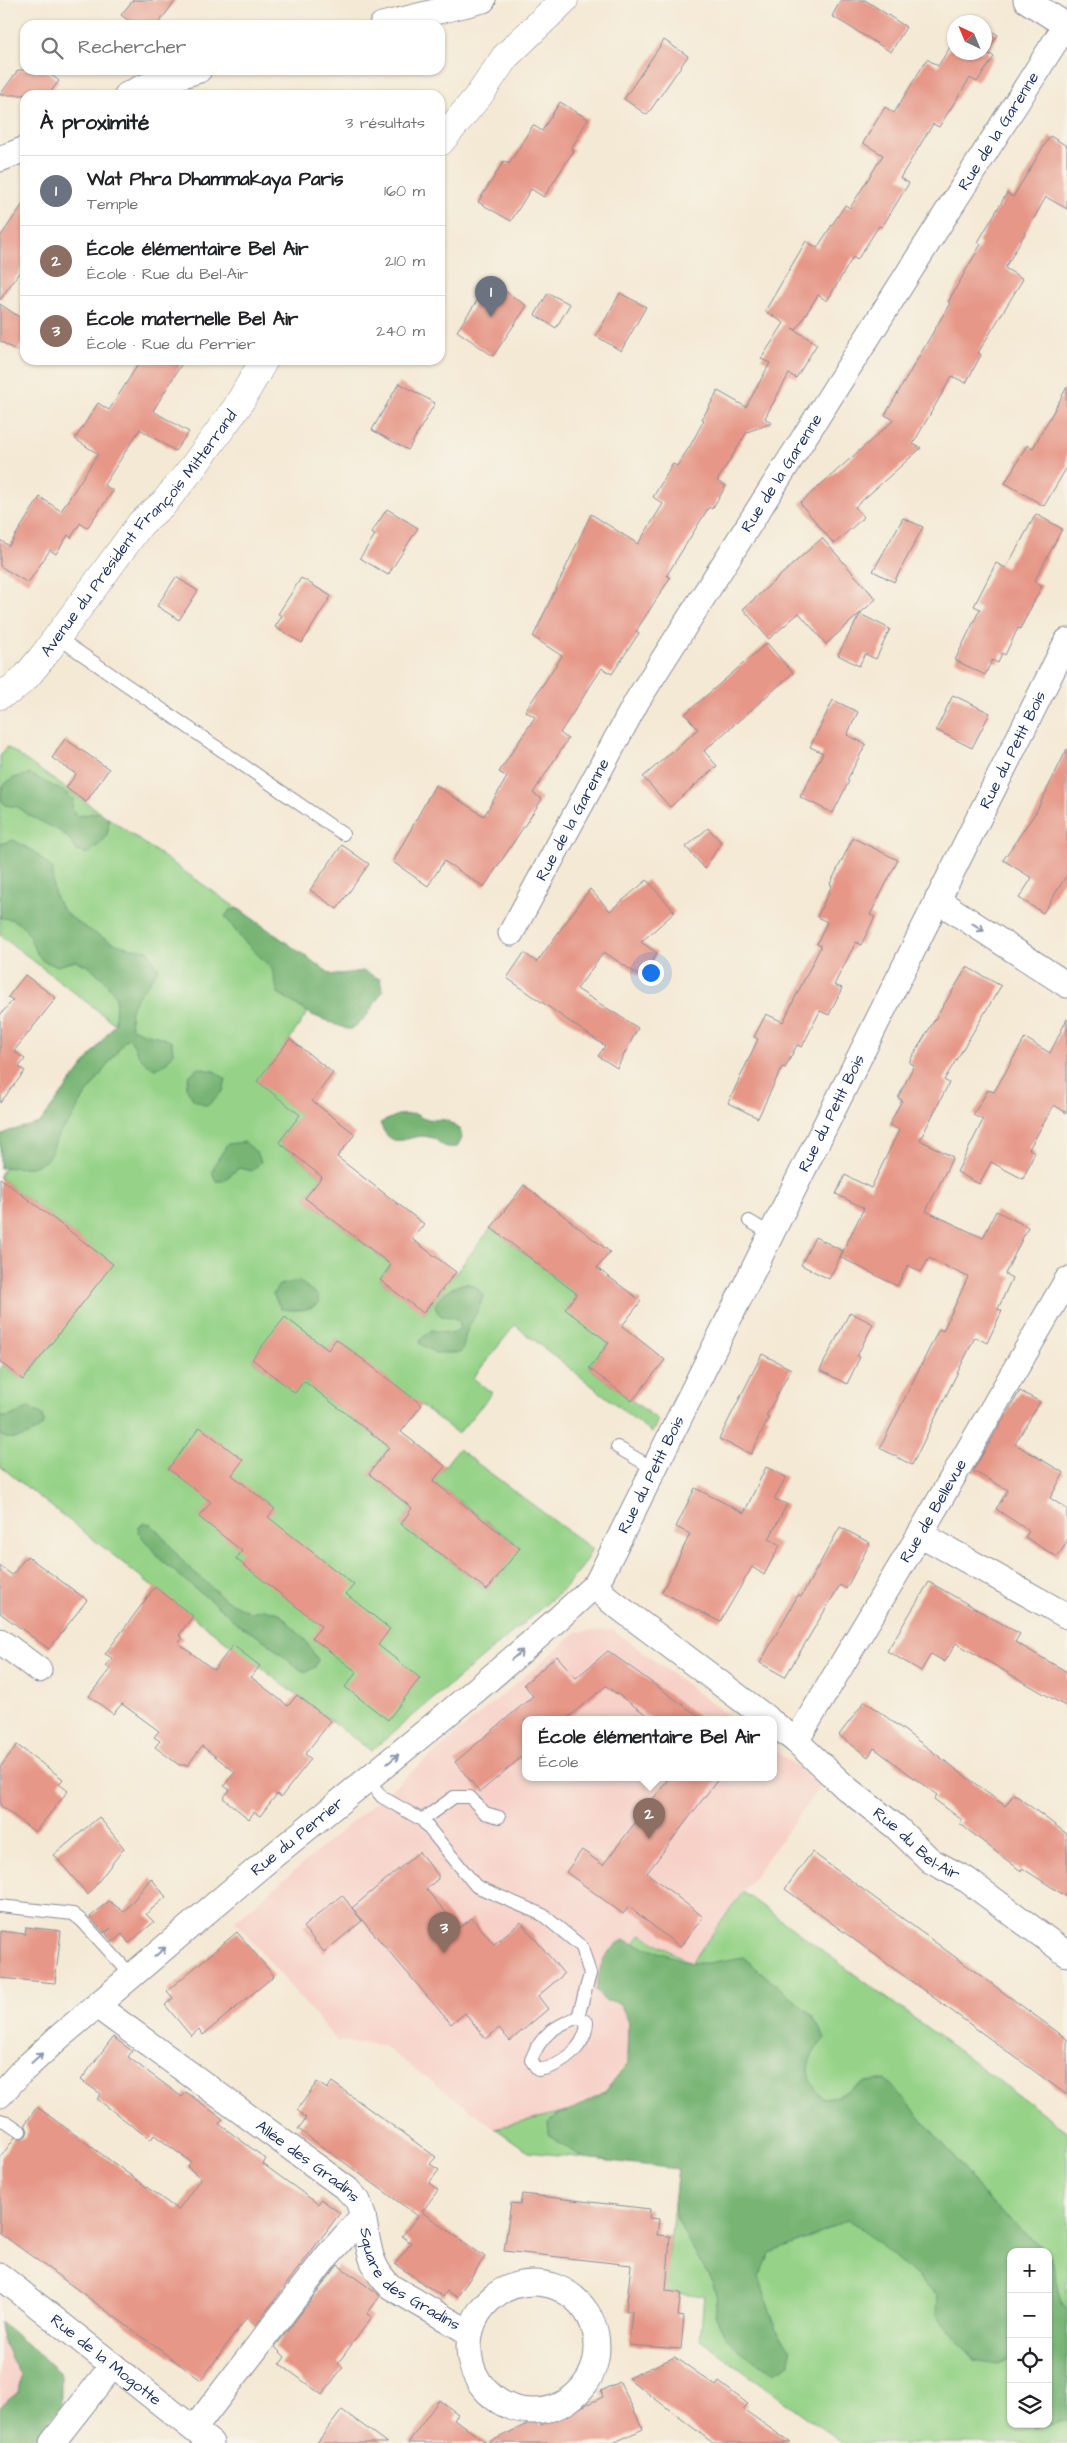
<!DOCTYPE html>
<html lang="fr">
<head>
<meta charset="utf-8">
<style>
	:root { --surface:#fff; --page:#f6f6f6; --text:#202124; --muted:#757577; --line:#e0e0e0; --accent:#2563eb }
	body { margin:0; font-family:"Architects Daughter",sans-serif; background:var(--page); color:var(--text) }
	.controls { position:absolute; right:15px; bottom:15px; display:grid; overflow:hidden; border-radius:10px; box-shadow:0 1px 4px #0004 }
	.controls button { width:45px; height:45px; display:grid; place-items:center; padding:0; border:0; border-bottom:1px solid var(--line); background:var(--surface); color:var(--text); font:25px sans-serif }
	.compass { position:absolute; left:947px; top:15px; width:45px; height:45px; border-radius:50%; background:var(--surface); box-shadow:0 1px 4px #0004; rotate:316deg }
	.you { position:absolute; left:650px; top:972px; width:18px; height:18px; margin:-12px; border:4px solid #fff; border-radius:50%; background:#1a73e8; box-shadow:0 0 0 8px #1a73e833 }
	.badge { display:grid; place-items:center; width:32px; height:32px; border-radius:50%; background:var(--accent); color:#fff; font-size:16px; font-weight:700 }
	.pin { position:absolute; translate:-50% -41px; filter:drop-shadow(0 1px 2px #0008) }
	.pin::after { content:''; position:absolute; top:26px; width:18px; height:15px; background:inherit; clip-path:polygon(0 0,100% 0,50% 100%) }
	.popup { position:absolute; left:522px; top:1716px; width:255px; height:65px; box-sizing:border-box; display:grid; place-content:center; border-radius:10px; background:var(--surface); filter:drop-shadow(0 1px 4px #0005); font-size:16px; white-space:nowrap; color:var(--muted) }
	.popup b { font-size:19px; color:var(--text) }
	.popup::after { content:''; position:absolute; left:50%; top:100%; margin-left:-10px; border:10px solid transparent; border-top-color:var(--surface) }
	.list { margin:0; padding:0; list-style:none }
	h2 { display:flex; justify-content:space-between; align-items:center; height:65px; margin:0; padding:0 20px; font-size:21px }
	h2 small { font-size:16px; font-weight:400; color:var(--muted) }
	.list li { display:grid; grid-template-columns:32px 1fr auto; gap:15px; align-items:center; box-sizing:border-box; height:70px; padding:0 20px; border-top:1px solid var(--line) }
	.list b { display:block; font-size:19px; white-space:nowrap }
	.list p { margin:0; font-size:16px; white-space:nowrap; color:var(--muted) }
	.list em { font-size:16px; font-style:normal; color:var(--muted) }
	.icon { flex:none; width:28px; height:28px; fill:none; stroke:currentColor; stroke-width:2; stroke-linecap:round; stroke-linejoin:round }
	.map { position:relative; flex:none; width:1067px; height:2443px; overflow:hidden }
	.search { position:absolute; background:var(--surface); box-shadow:0 1px 4px #0004; left:20px; top:20px; width:425px; height:55px; display:flex; align-items:center; gap:12px; box-sizing:border-box; padding:0 18px; border-radius:15px; color:var(--muted); font-size:19px }
	.panel { position:absolute; background:var(--surface); box-shadow:0 1px 4px #0004; left:20px; top:90px; width:425px; height:275px; border-radius:15px }
	.map>svg:first-child { display:block }
</style>
</head>
<body>
<div class="map">
<svg width="1067" height="2443" viewBox="0 0 1067 2443">
	<rect width="100%" height="100%" fill="#f7f3e8"/>
	<filter id="ink" filterUnits="userSpaceOnUse"><feTurbulence type="fractalNoise" baseFrequency=".02" numOctaves="2"/><feDisplacementMap in="SourceGraphic" scale="10" xChannelSelector="R" yChannelSelector="G"/><feConvolveMatrix kernelMatrix="1 2 1 2 8 2 1 2 1" color-interpolation-filters="sRGB"/></filter>
	<filter id="wash" filterUnits="userSpaceOnUse"><feTurbulence type="fractalNoise" baseFrequency=".0096" numOctaves="4" result="noise"/><feDisplacementMap in="SourceGraphic" scale="20" xChannelSelector="R" yChannelSelector="G"/><feGaussianBlur stdDeviation="1.12" result="paint"/><feColorMatrix in="noise" values="0 0 0 0 0 0 0 0 0 0 0 0 0 0 0 0 0 1.4 0 .05"/><feComposite in="paint" operator="in"/></filter>
	<g filter="url(#wash)">
		<rect width="100%" height="100%" fill="#f4e9d4"/>
		<!-- built -->
		<path fill="#f7d1c8" d="M613 1630 734 1720H525V1778H773V1749L821 1785 691 1963 641 1934 618 1965 628 2020 627 2064 605 2092 571 2110 495 2128 382 2045 337 2041 235 1921 577 1632Z
			M0 2321 61 2374V2405L32 2443H0Z"/>
		<!-- green -->
		<path fill="#96d388" stroke="#588173" fill-rule="evenodd" d="M7 747 332 975 290 1039 258 1081 300 1115 279 1142 322 1177 305 1198 391 1265 380 1280 424 1313 491 1228 577 1294 566 1308 609 1343 589 1368 658 1420 652 1433 515 1325 473 1378 492 1393 458 1434 336 1339 328 1350 285 1318 252 1360 295 1392 304 1381 389 1447 369 1474 412 1508 401 1524 487 1590 520 1547 433 1481 458 1449 592 1549 583 1566 565 1588 371 1751 155 1588 0 1466V1369L3 1365 23 1380 112 1264 0 1178V1175L115 1024 0 935V756Z
			M743 1892 1067 2131V2443H842L700 2340 704 2296 665 2291 678 2168 529 2152 495 2128 571 2110 605 2092 627 2064 628 2020 618 1965 641 1934 691 1963ZM1011 2252H1048V2424H1011Z"/>
		<!-- forest -->
		<path fill="#78b574" stroke="#4a7269" d="M30 774 68 794 73 799 72 809 78 816 100 812 108 818C111 837 102 842 88 854L77 851 68 837 58 830 30 816 18 807 5 805 1 799 3 785 14 778Z
			M13 840 33 851 53 869C51 899 59 910 83 926 109 942 117 947 148 950L158 968C147 992 126 998 131 1027 144 1036 159 1034 172 1042L173 1054 164 1065 155 1069C136 1059 140 1053 129 1038L125 1040 79 1105 72 1119 58 1135 52 1151 45 1161 32 1167 0 1168V1136L9 1131 40 1123 115 1024 116 996 104 980 90 967 76 961 57 966 43 961 35 951 29 935 23 926 11 919 0 918V844Z
			M239 909 332 975 363 971 380 979 383 991 366 1017 352 1029H347L312 1015 278 993 272 969 240 937 225 916 230 910Z
			M198 1068 214 1071 226 1079 223 1091 207 1106 193 1099 186 1087 189 1076Z
			M415 1114 424 1119 446 1120 460 1129 462 1138 457 1147C438 1149 442 1140 429 1137 408 1132 392 1155 380 1123L398 1115Z
			M245 1142 258 1154 261 1162 252 1171 239 1168 223 1181H216L212 1172 216 1162 228 1144Z
			M299 1281 317 1295 320 1301C310 1312 295 1311 281 1309L273 1294 279 1285Z
			M467 1283 476 1287 483 1295C480 1310 472 1319 466 1333 464 1340 465 1346 460 1353H436L420 1344V1340L432 1330 453 1334 459 1329 460 1322 452 1317 441 1316 437 1311 435 1305C443 1292 452 1286 467 1283Z
			M29 1408 43 1415 44 1424C35 1434 13 1444 0 1435V1417H8Z
			M144 1523 151 1524 159 1532 185 1564 227 1601 250 1612 263 1609 279 1613 305 1640 318 1660 315 1667 307 1672 301 1670 265 1641 236 1623 224 1611 187 1582 160 1559 138 1532 139 1527Z
			M624 1940 691 1963H708L743 1957 811 2014 825 2038C805 2061 801 2075 823 2098L838 2096 864 2082 886 2079 952 2154 986 2198 1047 2252H1011V2359L998 2364 974 2360 937 2315 938 2295 862 2229 847 2220 809 2238 770 2253 759 2277 776 2329 790 2349V2364L773 2372 741 2352 725 2336 715 2315 717 2299 713 2284 677 2221 674 2204 678 2169 584 2158 549 2136 548 2122 558 2114 571 2110 605 2092 627 2064 628 2020 618 2002 605 2001 596 1991C598 1970 604 1949 624 1940Z
			M1048 2253 1051 2256 1063 2306 1067 2309V2420L1035 2429 1030 2424H1048Z
			M0 2321 61 2374V2405L32 2443H0V2407L18 2392 21 2376C12 2362 0 2337 0 2321Z"/>
		<g id="blocks">
			<!-- building -->
			<path fill="#e69787" d="M133 0H176L157 25H135L121 15Z
				M841 0H865L906 27 891 52 832 16Z
				M984 26 998 35 987 52 994 57 977 82 970 78 939 127 933 124 900 178 909 183 882 227 879 226 857 260 853 257 827 301 818 295 796 330 792 328 817 344 796 378 789 374 765 418 772 423 747 432 717 481 726 486 712 509 709 507 667 575 670 578 636 631 639 633 612 674 602 668 560 733 568 739 533 793 542 799 515 840 484 887 444 861 428 886 393 862 435 785 484 816 507 777 499 772 535 717 525 711 562 656 533 637 591 514 638 544 663 504 653 497 673 464 677 466 690 446 704 420 702 419 718 391 746 407 770 363 761 359 784 323 765 311 806 241 817 248 845 205 850 208 883 155 863 143 885 107 894 113 927 59 938 66 954 41V52H984Z
				M664 40 688 56 647 115 624 99Z
				M18 70H45L59 81 48 95H0Z
				M560 102 588 119 571 149 574 150 544 197 531 189 511 221 478 202 504 161 509 164 533 125 542 131Z
				M1050 136 1067 146V209L1046 197 1005 268 1023 279 978 353 981 355 966 383 952 376 913 444 921 448 855 507 864 517 834 544 800 503 894 420 885 415 950 303 948 302 981 244 978 242 1007 193 1013 197Z
				M25 201V264L0 300V237Z
				M490 281 527 306 493 356 457 331Z
				M548 293 570 304 556 328 535 315Z
				M620 293 646 307 621 351 596 336Z
				M0 304 25 321V340L17 351 0 341Z
				M141 360H184L153 411 189 432 175 451 140 429 104 485 113 491 87 528 80 523 71 538 68 535 56 554 50 550 28 583 0 566V540L9 546 40 497 61 511 98 454 75 439 98 403 109 410Z
				M399 383 435 403 408 450 372 430Z
				M1067 387V467L1044 506 1005 483 1027 445 1033 448Z
				M387 509 418 528 388 575 360 558 375 535 371 533Z
				M1036 514 1062 529 1034 582 1042 586 1020 629 1018 628 1005 655 1002 653 998 663 992 660 985 675 955 660 980 609 974 606 996 563 1006 568Z
				M903 518 923 527 894 582 873 571Z
				M822 538 876 599 826 644 799 613 769 639 743 609Z
				M176 577 198 591 179 620 157 606Z
				M301 578 331 596 302 643 275 627 282 616 278 614Z
				M860 614 890 629 876 659 865 654 859 666 838 655Z
				M767 643 793 673 704 751 717 766 670 807 643 777 698 729 685 714Z
				M953 695 990 713 972 748 936 730Z
				M833 700 858 712 847 735 866 744 847 780 849 781 833 813 800 797 823 753 810 747Z
				M65 739 109 769 86 802 66 788 76 774 52 758Z
				M1067 749V875L1043 913 1019 898 1032 878 1003 860 1036 812Z
				M708 828 721 842 705 869 686 847Z
				M853 838 898 860 870 915 875 917 861 945 856 942 834 985 842 988 829 1015 820 1011 802 1047 797 1045 785 1068 782 1067 758 1118 728 1103 758 1039 754 1037 766 1014 783 1022 821 946 817 944 827 922 817 917 832 885 830 884Z
				M342 845 369 864 337 909 310 890Z
				M647 880 675 912 641 942 657 953 643 978 604 952 577 989 638 1028 617 1068 598 1056 605 1046 507 978 524 953 537 962 590 889 610 911Z
				M967 967 1001 986 944 1080 949 1083 920 1140 953 1157 926 1211 983 1238 996 1211 1028 1227 1005 1274 1012 1278 998 1309 1002 1311 987 1343 975 1337 912 1465 880 1448 939 1329 943 1331 968 1277 929 1258 921 1272 908 1265 897 1286 840 1257 864 1208 836 1194 845 1175 871 1188 899 1130 889 1125 902 1100 898 1098 914 1065 909 1062Z
				M25 975 56 998 14 1051 25 1059 19 1067 25 1071 0 1103V1015L13 1000 8 997Z
				M1067 1019V1113L1054 1105 1029 1149 1035 1152 1023 1179 991 1162 979 1184 957 1172 983 1120 973 1115 988 1090 994 1092 1025 1038 1050 1053Z
				M290 1039 333 1073 312 1101 355 1134 337 1157 424 1224 412 1239 456 1272 423 1313 380 1280 391 1265 305 1198 322 1177 279 1142 300 1115 257 1081Z
				M0 1178 113 1264 23 1380 0 1362Z
				M524 1185 610 1252 597 1268 641 1301 622 1326 665 1360 632 1401 589 1368 609 1343 565 1309 577 1294 491 1228Z
				M815 1237 843 1251 829 1279 801 1265Z
				M850 1312 873 1324 857 1356 860 1357 847 1384 820 1370Z
				M285 1317 328 1350 336 1339 422 1405 401 1432 445 1466 433 1481 520 1548 487 1590 401 1524 412 1508 369 1474 389 1447 304 1381 295 1393 252 1359Z
				M762 1354 791 1369 766 1416 769 1417 751 1454 719 1439Z
				M1020 1391 1040 1402 1015 1444 1064 1473 1050 1498 1067 1509V1542L1057 1557 1025 1537 1029 1531 996 1509 1008 1490 973 1471Z
				M200 1427 243 1460 232 1475 275 1509 268 1517 354 1585 346 1594 390 1629 378 1645 420 1678 388 1720 345 1687 357 1672 312 1638 321 1626 236 1559 242 1551 199 1517 211 1502 168 1469Z
				M766 1467 786 1477 774 1499 787 1504 769 1539 780 1545 764 1575 752 1567 720 1622 662 1592 690 1534 676 1527 695 1488 744 1513Z
				M840 1527 870 1543 846 1589 840 1585 785 1677 760 1663 798 1595 801 1597Z
				M27 1556 87 1600 49 1649 0 1613V1566L12 1575Z
				M929 1582 1020 1634 1015 1642 1067 1672V1707L956 1643 945 1662 931 1654 921 1671 887 1651Z
				M155 1587 193 1616 179 1635 183 1638 178 1643 214 1670 233 1645 260 1666 251 1677 288 1706 297 1695 331 1721 305 1754 311 1759 281 1797 277 1794 260 1816 254 1812 249 1819 223 1798 230 1790 224 1786 235 1772 202 1746 188 1765H179L155 1747 160 1741 154 1737 159 1731 122 1704 113 1714 89 1696 110 1669 106 1666 112 1658 105 1654Z
				M608 1651 704 1720H654L606 1686 565 1720H525V1754L480 1792 455 1762 533 1696 524 1684 557 1656 576 1678Z
				M865 1701 1005 1806 1014 1794 1067 1834V1897L1022 1868 1021 1871 959 1823 962 1820 934 1799 937 1795 874 1748 868 1757 839 1735Z
				M17 1745 63 1779 59 1784 68 1791 35 1832 0 1805V1767Z
				M669 1778H719L647 1873 703 1917 680 1947 629 1907 623 1914 566 1872 582 1850 603 1865Z
				M99 1817 124 1848 88 1895 54 1855Z
				M419 1852 438 1875V1879L426 1889 459 1928 472 1918 494 1944 521 1922 564 1974 538 1996 548 2009 510 2041 499 2028 486 2039 465 2013 451 2024 352 1908Z
				M812 1852 1067 2039V2095L785 1889Z
				M151 1878 166 1897 146 1914 154 1922 129 1943 122 1934 113 1942 106 1934 111 1928 104 1933 90 1917 109 1901 124 1912Z
				M342 1895 362 1921 324 1952 303 1927Z
				M26 1927 61 1931 55 1983 0 1978V1931L25 1934Z
				M237 1932 274 1976 203 2035 199 2029 191 2036 165 2005 173 1998 167 1991Z
				M113 2037 132 2051 128 2057 182 2097 186 2092 223 2119 219 2124 266 2159 263 2164 318 2204 321 2199 340 2213 255 2326 247 2317 201 2380 0 2233V2158L15 2137 20 2139 26 2136 28 2131 25 2124 37 2107 178 2210 201 2178 187 2167 191 2162 154 2135 151 2140 97 2099 101 2094 81 2080Z
				M317 2082 327 2089 332 2082 436 2157 430 2164 439 2170 429 2183 438 2190 422 2212 485 2257 457 2297 447 2291 443 2297 395 2264 411 2243 402 2236 418 2216 298 2129 306 2118 297 2110Z
				M522 2194 650 2209 649 2218 659 2219 657 2235 670 2236 666 2291 681 2293 678 2316 684 2317 681 2349 629 2345 632 2311H626L631 2265 504 2251 511 2203 520 2204Z
				M338 2265 380 2296 367 2314 372 2317 338 2363 343 2367 322 2395 280 2364 285 2357 275 2347Z
				M675 2357 716 2386 719 2382 748 2404 743 2409 791 2443H713L628 2378Z
				M620 2382 643 2429 613 2443H408L439 2400 458 2414 454 2419 487 2443 538 2419 541 2425 603 2397 601 2391Z
				M342 2410 387 2443H317Z"/>
		</g>
	</g>
	<g filter="url(#ink)">
		<use href="#blocks" fill-opacity="0" stroke="#888c99" stroke-width="1"/>
		<g fill="none" stroke-linecap="round" stroke-linejoin="round">
			<!-- lane casing -->
			<g stroke="#888c99" stroke-width="14">
				<path id="lane" d="M57 637 343 834
					M749 1221 771 1234
					M617 1447 654 1469
					M368 1780 382 1797 422 1820 476 1886 543 1915 582 1947 590 1974 578 2017
					M422 1820 454 1797H470L485 1813 499 1817
					M0 1906 73 1914 82 1921 132 1976
					M578 2017 587 2022C586 2047 562 2067 538 2070L531 2060C541 2035 553 2027 578 2017Z
					M0 2120 7 2122 20 2131"/>
			</g>
			<!-- street casing -->
			<g stroke="#888c99" stroke-width="27">
				<g id="street">
					<path d="M1026 0 1067 26"/>
					<path d="M382 25 483 0"/>
					<path d="M127 95 143 87 199 70"/>
					<path d="M0 159 25 149"/>
					<path d="M937 900 1067 985"/>
					<path id="s1" d="M511 933 637 701 1067 23"/>
					<path d="M920 1534 1067 1616"/>
					<path d="M597 1583 602 1593 612 1602 769 1720"/>
					<path d="M0 1641 39 1670"/>
					<path id="s2" d="M773 1723 796 1741 846 1788 896 1827 931 1861 967 1880 1067 1954"/>
					<path id="s3" d="M796 1741 920 1534 1067 1280"/>
					<path id="s4" d="M97 2006 347 2189 358 2201 363 2216 327 2256 194 2429"/>
					<path id="s5" d="M0 2095 20 2073 58 2038C139 1971 218 1900 300 1834 401 1752 502 1672 597 1583L1067 641"/>
					<path id="s6" d="M363 2216C369 2245 368 2266 391 2287L470 2333"/>
					<path id="s7" d="M0 2276 211 2443"/>
					<circle cx="533" cy="2347" r="64"/>
					<path d="M52 2443 113 2365"/>
				</g>
			</g>
			<!-- secondary casing -->
			<g stroke="#888c99" stroke-width="29">
				<g id="secondary">
					<path d="M440 142 480 94 505 57 564 0"/>
					<path id="s8" d="M0 695 12 689 26 677 44 655 141 523 164 503 193 467 237 407 264 360"/>
				</g>
			</g>
			<!-- lane -->
			<use href="#lane" stroke="#fff" stroke-width="12"/>
			<!-- street -->
			<use href="#street" stroke="#fff" stroke-width="25"/>
			<!-- secondary -->
			<use href="#secondary" stroke="#fff" stroke-width="28"/>
		</g>
		<!-- one-way arrows -->
		<defs><path id="oneway-shaft" d="M-6 0H5M1.5-3L5.5 0L1.5 3" fill="none" stroke-width="1.6" stroke-linecap="round" stroke-linejoin="round" transform="scale(1.25)"/></defs>
		<g stroke="#8d97ae">
			<use href="#oneway-shaft" transform="translate(978 927) rotate(33)"/>
			<use href="#oneway-shaft" transform="translate(517 1655) rotate(-40)"/>
			<use href="#oneway-shaft" transform="translate(393 1759) rotate(-40)"/>
			<use href="#oneway-shaft" transform="translate(160 1952) rotate(-41)"/>
			<use href="#oneway-shaft" transform="translate(37 2058) rotate(-42)"/>
		</g>
	</g>
	<g text-anchor="middle" dominant-baseline="central" stroke-width="5" stroke-linejoin="round" paint-order="stroke">
		<!-- street labels -->
		<g font-size="16" fill="#1b2f5e" stroke="#f7f3e8">
			<text stroke="none"><textPath href="#s1" startOffset="939">Rue de la Garenne</textPath></text>
			<text stroke="none"><textPath href="#s1" startOffset="534">Rue de la Garenne</textPath></text>
			<text stroke="none"><textPath href="#s8" startOffset="215">Avenue du Président François Mitterrand</textPath></text>
			<text stroke="none"><textPath href="#s5" startOffset="1718">Rue du Petit Bois</textPath></text>
			<text stroke="none"><textPath href="#s1" startOffset="129">Rue de la Garenne</textPath></text>
			<text stroke="none"><textPath href="#s5" startOffset="1312">Rue du Petit Bois</textPath></text>
			<text stroke="none"><textPath href="#s5" startOffset="908">Rue du Petit Bois</textPath></text>
			<text stroke="none"><textPath href="#s3" startOffset="268">Rue de Bellevue</textPath></text>
			<text stroke="none"><textPath href="#s5" startOffset="394">Rue du Perrier</textPath></text>
			<text stroke="none"><textPath href="#s2" startOffset="188">Rue du Bel-Air</textPath></text>
			<text stroke="none"><textPath href="#s4" startOffset="262">Allée des Gradins</textPath></text>
			<text stroke="none"><textPath href="#s6" startOffset="84">Square des Gradins</textPath></text>
			<text stroke="none"><textPath href="#s7" startOffset="135">Rue de la Mogotte</textPath></text>
		</g>
	</g>
</svg>
<div class="controls">
<button>+</button>
<button>−</button>
<button><svg class="icon" aria-label="locate" viewBox="0 0 24 24"><circle cx="12" cy="12" r="6"/><path d="M12 2v4M12 18v4M2 12h4M18 12h4"/></svg></button>
<button><svg class="icon" aria-label="layers" viewBox="0 0 24 24"><path d="M12 4l9 5-9 5-9-5zM3 14l9 5 9-5"/></svg></button>
</div>
<svg class="compass" viewBox="-18 -18 36 36"><path d="M0-13l5 13h-10z" fill="#e53935"/><path d="M0 13l5-13h-10z" fill="#757577"/></svg>
<div class="you"></div>
<div class="pin badge" style="left:491px;top:317px;background:#6b7280">1</div>
<div class="pin badge" style="left:649px;top:1839px;background:#8d6e63">2</div>
<div class="popup"><b>École élémentaire Bel Air</b>École</div>
<div class="pin badge" style="left:444px;top:1953px;background:#8d6e63">3</div>
<div class="search"><svg class="icon" aria-label="search" viewBox="0 0 24 24"><circle cx="10" cy="10" r="6"/><path d="M15 15l6 6"/></svg>Rechercher</div>
<section class="panel">
<h2>À proximité<small>3 résultats</small></h2>
<ul class="list">
<li><span class="badge" style="background:#6b7280">1</span><div><b>Wat Phra Dhammakaya Paris</b><p>Temple</p></div><em>160 m</em></li>
<li><span class="badge" style="background:#8d6e63">2</span><div><b>École élémentaire Bel Air</b><p>École · Rue du Bel-Air</p></div><em>210 m</em></li>
<li><span class="badge" style="background:#8d6e63">3</span><div><b>École maternelle Bel Air</b><p>École · Rue du Perrier</p></div><em>240 m</em></li>
</ul>
</section>
</div>
</body>
</html>
